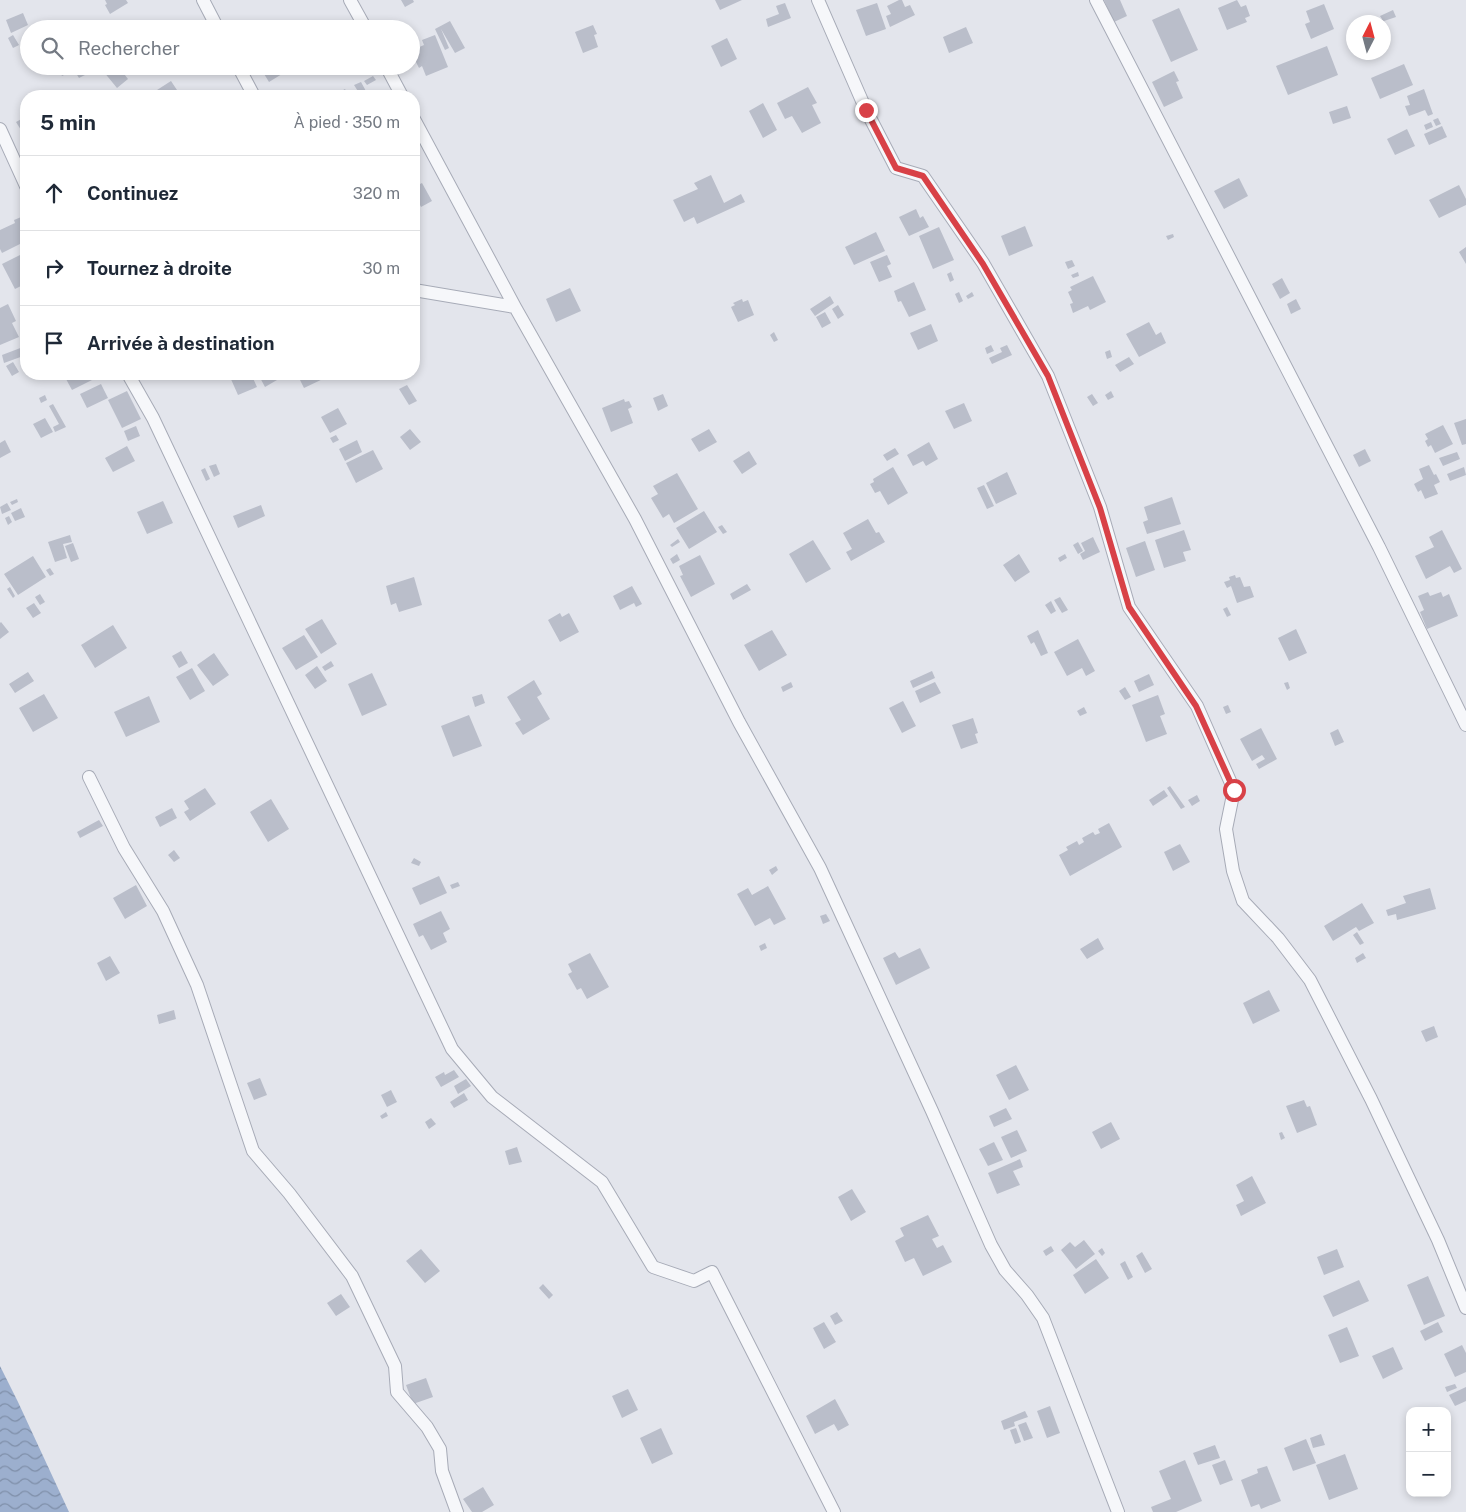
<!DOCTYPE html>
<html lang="fr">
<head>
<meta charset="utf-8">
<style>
	:root { --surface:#fff; --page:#f6f6f7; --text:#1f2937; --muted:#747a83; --line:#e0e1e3 }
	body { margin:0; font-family:"Public Sans",sans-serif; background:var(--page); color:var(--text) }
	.controls { position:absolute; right:15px; bottom:15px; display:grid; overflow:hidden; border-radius:10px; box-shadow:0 2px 8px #0003 }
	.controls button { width:45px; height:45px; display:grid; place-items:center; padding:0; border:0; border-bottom:1px solid var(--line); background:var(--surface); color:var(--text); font:25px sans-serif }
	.compass { position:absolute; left:1346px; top:15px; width:45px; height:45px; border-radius:50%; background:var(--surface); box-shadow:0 2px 8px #0003; rotate:6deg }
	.stop { position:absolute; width:15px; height:15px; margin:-11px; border:4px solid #d84147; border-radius:50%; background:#fff }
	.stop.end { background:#d84147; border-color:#fff; box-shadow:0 1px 5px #0008 }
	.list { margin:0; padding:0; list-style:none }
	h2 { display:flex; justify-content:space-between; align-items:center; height:65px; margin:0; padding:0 20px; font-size:21px }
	h2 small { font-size:16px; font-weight:400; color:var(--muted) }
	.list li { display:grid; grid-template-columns:32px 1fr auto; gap:15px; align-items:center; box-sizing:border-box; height:75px; padding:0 20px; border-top:1px solid var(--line) }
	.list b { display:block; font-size:19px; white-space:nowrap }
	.list em { font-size:16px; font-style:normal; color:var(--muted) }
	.icon { flex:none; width:28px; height:28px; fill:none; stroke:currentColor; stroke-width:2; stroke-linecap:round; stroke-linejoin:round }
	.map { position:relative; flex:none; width:1466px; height:1512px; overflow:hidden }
	.search { position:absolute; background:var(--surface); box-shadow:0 2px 8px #0003; left:20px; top:20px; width:400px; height:55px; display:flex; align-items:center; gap:12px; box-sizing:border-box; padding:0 18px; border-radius:28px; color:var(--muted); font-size:19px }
	.panel { position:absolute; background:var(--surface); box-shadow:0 2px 8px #0003; left:20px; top:90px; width:400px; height:290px; border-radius:20px }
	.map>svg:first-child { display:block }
</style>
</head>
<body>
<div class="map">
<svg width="1466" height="1512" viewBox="0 0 1466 1512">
	<defs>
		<pattern id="water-waves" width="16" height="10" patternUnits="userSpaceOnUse" patternTransform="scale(1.25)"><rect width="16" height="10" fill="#9cafce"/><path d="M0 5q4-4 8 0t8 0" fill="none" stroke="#7f8fa9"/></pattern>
	</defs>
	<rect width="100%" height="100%" fill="#e3e5ec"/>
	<!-- water -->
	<path fill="url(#water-waves)" d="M0 1366 18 1402 69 1512H0Z"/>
	<!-- building -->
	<path fill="#babeca" d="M105 0H126L128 3 110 14 105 5 107 4Z
		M401 0H413L414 2 405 7Z
		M715 0H742L720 10Z
		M899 0H902L905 7 910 5 915 15 890 27 886 16 891 14 887 6Z
		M1104 0H1120L1127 16 1114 22Z
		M1237 0 1241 7 1246 5 1250 16 1245 18 1247 22 1227 30 1218 8Z
		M785 3 791 18 768 27 766 19 779 14 776 6Z
		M877 3 886 29 866 36 856 10Z
		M1324 4 1334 29 1311 39 1305 24 1310 22 1306 11Z
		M1179 8 1198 50 1171 62 1152 20Z
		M1393 10 1396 17 1381 22 1380 20 1382 19 1380 16Z
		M23 13 28 25 11 33 6 20Z
		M330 21 334 29H317Z
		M450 21 465 48 455 53 441 29 449 48 445 50 435 29Z
		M593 25 597 34 594 35 598 47 583 53 575 32Z
		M966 27 973 43 949 53 943 37Z
		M13 35 19 45 13 48 8 38Z
		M435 35 448 67 426 76 422 66 419 68 414 58 418 56 415 49 424 45 422 40Z
		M727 38 737 59 721 67 711 46Z
		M1327 46 1338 75 1288 95 1276 66Z
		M1404 64 1413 85 1380 99 1371 78Z
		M57 66H86L89 73 79 78 74 70 62 76Z
		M99 66H118L128 79 117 88Z
		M265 66H295L269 82 261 69Z
		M1174 71 1179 81 1176 82 1183 98 1164 107 1152 82Z
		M373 76 376 80 367 85 364 81Z
		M171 81 181 96H161L157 90Z
		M361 82 367 93 361 96 354 85Z
		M808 87 817 103 812 105 821 123 802 133 792 116 785 119 777 103Z
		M345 89 349 96H333Z
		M1424 89 1433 114 1428 116 1425 110 1409 116 1405 106 1410 105 1407 96Z
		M763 103 777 130 763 138 749 111Z
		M1347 106 1351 118 1333 124 1329 112Z
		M26 107V138L16 122 25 117 21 111Z
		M1438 118 1441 124 1436 126 1433 120Z
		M1431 122 1433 127 1426 130 1424 125Z
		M1442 126 1447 137 1429 145 1424 134Z
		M1407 129 1415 146 1395 155 1387 139Z
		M711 175 724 203 741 194 745 202 697 224 694 217 684 222 673 200 698 189 694 183Z
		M1239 178 1248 196 1224 209 1214 191Z
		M422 183 432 201 421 207 414 193V187Z
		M1459 185 1466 199V205L1439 218 1429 200Z
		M414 199 418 207 414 210Z
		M916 209 920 218 923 216 929 227 909 236 899 217Z
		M26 215V241L2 253 0 249V230L15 223 14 220Z
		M1025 226 1033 246 1009 256 1001 236Z
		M939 227 954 260 933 269 919 236Z
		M876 232 885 251 854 265 845 247Z
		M1173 234 1174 237 1168 240 1166 236Z
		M1466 247V264L1459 252Z
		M26 252V287L25 284 15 289 2 264Z
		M887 255 891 264 887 266 892 277 879 282 870 262Z
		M1072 260 1075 266 1068 269 1065 262Z
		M951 272 954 280 950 282 947 274Z
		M1078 272 1079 276 1073 278 1071 275Z
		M1093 276 1106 302 1090 310 1088 306 1073 313 1070 304 1073 303 1068 292 1072 290 1070 287Z
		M1282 278 1290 293 1280 299 1272 284Z
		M914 282 926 310 909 317 901 301 898 302 894 291Z
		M570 288 581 311 556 322 546 299Z
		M959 292 963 301 959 303 955 294Z
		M972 292 974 296 968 299 966 296Z
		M830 296 834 303 815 316 810 309Z
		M742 299 743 302 748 300 754 315 738 322 731 307 735 305 733 303Z
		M1296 299 1301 309 1291 314 1287 304Z
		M8 304 16 321 12 323 19 337 0 345V308Z
		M838 305 844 315 838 319 832 309Z
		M825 312 831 323 822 328 816 317Z
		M1149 322 1156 335 1161 332 1166 343 1139 357 1126 334Z
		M931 324 938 341 918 350 910 333Z
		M774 332 778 340 774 342 770 335Z
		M991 345 994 351 987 354 985 348Z
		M1007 345 1012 355 992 364 989 358 1002 352 1000 348Z
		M23 347 26 355 4 363 2 355Z
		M1110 350 1112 357 1107 359 1105 352Z
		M1129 357 1134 364 1120 372 1115 365Z
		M13 362 19 372 12 376 6 366Z
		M76 374H89L92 380 72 390 66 379Z
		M237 374H251L257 387 238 395 230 377Z
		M258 374H273L277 380 265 387Z
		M297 374H326L327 377 304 388Z
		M101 384 108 398 87 408 80 394Z
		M407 385 417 401 409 405 399 389Z
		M127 391 141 419 122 428 108 400Z
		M1111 391 1114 397 1108 400 1105 395Z
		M663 394 668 406 658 411 653 398Z
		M1092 394 1098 403 1093 406 1087 397Z
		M45 395 47 400 41 403 39 398Z
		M624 399 625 402 629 401 632 407 628 409 633 423 611 432 602 408Z
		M964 403 972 421 954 429 945 411Z
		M53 404 66 427 55 432 53 427 59 424 49 406Z
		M338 408 347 424 330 433 321 417Z
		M45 418 53 432 41 438 33 424Z
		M1466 419V444L1462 445 1454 423Z
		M1443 425 1453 444 1435 453 1431 445 1428 447 1425 441 1428 439 1425 434Z
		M136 426 140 436 128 441 124 431Z
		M410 429 421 442 410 450 400 437Z
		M709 429 717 442 699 452 691 439Z
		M336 435 339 440 333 443 330 438Z
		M5 440 11 452 0 458V443Z
		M357 440 362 452 345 461 339 449Z
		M929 442 938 459 926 466 923 461 913 466 907 455Z
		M127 446 135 461 113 472 105 458Z
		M895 448 899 454 887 461 883 455Z
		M1365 449 1371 461 1359 467 1353 455Z
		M373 450 383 469 356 483 346 463Z
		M749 451 757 464 742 474 733 461Z
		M1457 452 1460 459 1443 466 1439 458Z
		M216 464 220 474 214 477 209 466Z
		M1429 465 1434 475 1436 474 1440 482 1434 485 1438 494 1425 499 1421 490 1418 492 1414 484 1423 479 1419 469Z
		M893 467 908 493 888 505 880 491 875 493 870 484 874 482 873 479Z
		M1464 467 1466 475 1450 481 1447 474Z
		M205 468 210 479 206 481 201 470Z
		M1007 472 1017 494 996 504 986 483Z
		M677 473 698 509 674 523 669 514 663 518 651 498 658 494 653 486Z
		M984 485 994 506 987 509 977 488Z
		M1172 497 1181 524 1147 534 1143 522 1148 520 1144 507Z
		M17 499 18 502 12 505 10 502Z
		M163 501 173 523 147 534 137 512Z
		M7 503 11 510 2 514 0 507Z
		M261 505 265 516 238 528 233 516Z
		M21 508 25 517 15 521 11 513Z
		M704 511 717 532 689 549 676 528Z
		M9 516 12 522 8 525 5 518Z
		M868 519 876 533 879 532 885 542 851 561 846 552 852 549 843 533Z
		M722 525 727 532 723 534 718 527Z
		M1184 530 1191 550 1183 552 1186 561 1164 568 1155 540Z
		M1442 530 1462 569 1454 573 1450 566 1426 579 1415 556 1434 547 1429 537Z
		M70 535 72 542 63 544 67 558 55 562 48 542Z
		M1093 537 1100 552 1083 560 1080 554 1085 551 1081 543Z
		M678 539 680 542 672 547 670 545Z
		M813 540 831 569 806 583 789 554Z
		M1145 541 1155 570 1136 577 1126 548Z
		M1078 542 1083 551 1078 554 1073 545Z
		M73 543 79 559 71 562 65 546Z
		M677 554 680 560 673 564 670 559Z
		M1019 554 1030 572 1015 582 1003 565Z
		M1065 554 1067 558 1060 562 1058 558Z
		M700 555 715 584 691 597 680 576 683 575 679 566Z
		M33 556 46 577 18 595 4 574Z
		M50 568 54 574 50 576 46 570Z
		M1235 575 1236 578 1240 577 1244 587 1250 586 1254 597 1237 603 1231 586 1227 588 1224 582 1230 580 1229 577Z
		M414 577 422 605 399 612 396 603 391 605 386 586Z
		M747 584 751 590 733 600 730 594Z
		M632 586 642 604 636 607 634 603 620 610 613 596Z
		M10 587 15 596 13 598 7 589Z
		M1428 592 1430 596 1441 592 1443 597 1449 594 1458 616 1427 629 1420 612 1424 610 1418 596Z
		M40 594 45 602 40 605 35 597Z
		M1060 597 1068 610 1062 613 1054 600Z
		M1051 601 1056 611 1051 614 1045 605Z
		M34 603 41 613 33 618 26 608Z
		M1227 607 1231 615 1227 617 1223 609Z
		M560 613 562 617 569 613 579 632 560 642 548 620Z
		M322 619 337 644 321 654 305 629Z
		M1 622 9 632 0 639V623Z
		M113 625 127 648 95 668 81 645Z
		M1296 629 1307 653 1289 661 1278 638Z
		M772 630 787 655 759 671 744 645Z
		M1038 630 1048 653 1041 656 1034 642 1031 644 1027 636Z
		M304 635 318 657 296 670 282 648Z
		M1078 639 1095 671 1086 676 1082 668 1067 676 1054 652Z
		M181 651 188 663 179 668 172 656Z
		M214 653 229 675 213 686 197 665Z
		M331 661 334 666 325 671 322 667Z
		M317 666 327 681 315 689 305 675Z
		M192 668 205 691 190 700 176 677Z
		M932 671 935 678 913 688 910 681Z
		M28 672 34 681 15 693 9 684Z
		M372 673 387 705 362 716 348 684Z
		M1149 674 1154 685 1139 692 1134 681Z
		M534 680 542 694 537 697 550 719 523 735 515 723 521 720 507 697Z
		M791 682 793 687 783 692 781 687Z
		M935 682 941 693 920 703 915 691Z
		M1288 682 1290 688 1287 690 1284 683Z
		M1125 687 1131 697 1125 700 1119 691Z
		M44 694 58 718 33 732 19 708Z
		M482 694 485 703 475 707 472 697Z
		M1158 695 1165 714 1160 716 1167 734 1146 742 1132 705Z
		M149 696 160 722 126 737 114 712Z
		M903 701 916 726 902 733 889 708Z
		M1228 705 1231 712 1226 714 1223 707Z
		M1084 707 1087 713 1080 716 1077 711Z
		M469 715 482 746 453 757 441 726Z
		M973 718 978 733 975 734 978 743 961 749 952 725Z
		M1261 728 1277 759 1259 769 1256 764 1265 759 1262 755 1252 761 1240 739Z
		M1338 729 1344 742 1335 746 1330 733Z
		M1170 786 1185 807 1181 809 1167 788Z
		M205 788 216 804 190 821 184 812 189 809 184 801Z
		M1164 790 1168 796 1153 806 1149 800Z
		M1197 795 1200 801 1192 806 1188 800Z
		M271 799 289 829 268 842 250 812Z
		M172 808 177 818 160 827 155 817Z
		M99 820 103 826 80 838 77 832Z
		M1109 823 1122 847 1070 876 1059 855 1068 850 1066 847 1077 841 1079 845 1084 842 1082 838 1093 832 1095 835 1100 833 1098 829Z
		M1180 844 1190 862 1173 871 1164 852Z
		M174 850 180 858 174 862 168 855Z
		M414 858 421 862 419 866 411 863Z
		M776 866 778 870 772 875 769 870Z
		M439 876 447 893 420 905 412 888Z
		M458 882 460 886 452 889 450 885Z
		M136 885 147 906 125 919 113 898Z
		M768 886 786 919 774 925 770 918 755 926 737 894 748 888 752 895Z
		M1430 888 1436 909 1397 920 1396 914 1388 916 1386 910 1406 903 1403 896Z
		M1362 903 1374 923 1359 931 1356 927 1333 941 1324 926Z
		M441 911 450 929 443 933 447 942 431 950 423 935 419 937 413 924Z
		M826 914 830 921 823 924 820 916Z
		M1357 932 1364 943 1360 945 1353 935Z
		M1098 938 1104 949 1087 959 1080 949Z
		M765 943 767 948 761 951 759 946Z
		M920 948 930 968 896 985 883 958 895 952 899 958Z
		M590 953 609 987 587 999 581 988 577 990 568 974 572 972 568 964Z
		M1363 953 1366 958 1357 963 1355 958Z
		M110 956 120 973 106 981 97 963Z
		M1269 990 1280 1011 1253 1024 1243 1003Z
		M174 1010 176 1019 159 1024 157 1015Z
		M1434 1026 1438 1037 1426 1042 1421 1031Z
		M1016 1065 1029 1090 1009 1100 996 1075Z
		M454 1070 459 1077 441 1087 435 1077 444 1072 445 1075Z
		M260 1078 267 1095 254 1100 247 1083Z
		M466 1079 471 1086 458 1094 454 1086Z
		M391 1090 397 1102 387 1107 381 1095Z
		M464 1093 468 1100 454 1108 450 1102Z
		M1304 1100 1307 1107 1310 1106 1317 1125 1297 1133 1286 1106Z
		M1006 1108 1012 1119 994 1127 989 1116Z
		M386 1112 388 1116 382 1119 380 1116Z
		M431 1118 436 1124 429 1129 425 1122Z
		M1111 1122 1120 1139 1101 1149 1092 1132Z
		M1017 1130 1027 1151 1011 1158 1001 1137Z
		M1282 1132 1285 1138 1281 1140 1279 1133Z
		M994 1142 1003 1160 988 1166 979 1149Z
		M517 1147 522 1162 509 1165 505 1151Z
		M1020 1159 1023 1167 1013 1171 1020 1185 997 1194 988 1173Z
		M1252 1176 1266 1203 1241 1216 1236 1205 1244 1201 1236 1185Z
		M852 1189 866 1212 851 1221 838 1197Z
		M928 1215 939 1236 932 1239 937 1248 943 1245 952 1262 923 1276 914 1258 905 1262 895 1241 904 1236 900 1228Z
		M1084 1240 1095 1254 1076 1269 1061 1250 1070 1242 1075 1247Z
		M1051 1246 1054 1251 1046 1256 1043 1251Z
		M1102 1248 1105 1253 1102 1256 1098 1251Z
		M421 1249 440 1271 425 1283 406 1261Z
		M1337 1249 1344 1267 1324 1275 1317 1257Z
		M1142 1252 1152 1269 1145 1273 1136 1256Z
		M1096 1259 1109 1278 1085 1294 1073 1275Z
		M1125 1261 1133 1277 1128 1280 1120 1264Z
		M1428 1276 1445 1316 1424 1325 1407 1285Z
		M1359 1280 1369 1301 1333 1317 1323 1296Z
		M543 1284 553 1295 549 1299 539 1288Z
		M341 1294 350 1307 336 1316 327 1303Z
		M837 1312 843 1321 835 1325 830 1316Z
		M824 1322 836 1342 824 1349 813 1328Z
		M1438 1322 1443 1332 1425 1341 1420 1331Z
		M1347 1327 1359 1356 1340 1363 1328 1335Z
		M1462 1345 1466 1353V1372L1455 1377 1444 1354Z
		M1393 1347 1403 1369 1383 1379 1372 1356Z
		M426 1378 433 1397 413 1404 406 1385Z
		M1455 1384 1457 1388 1447 1392 1445 1387Z
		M1466 1387V1401L1455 1406 1449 1395Z
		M628 1389 638 1410 622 1418 612 1396Z
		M835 1399 849 1425 838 1431 834 1424 815 1434 806 1416Z
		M1050 1406 1060 1433 1047 1438 1037 1411Z
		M1025 1411 1028 1417 1014 1422 1015 1426 1004 1430 1001 1421Z
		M1026 1422 1033 1438 1024 1441 1018 1425Z
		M661 1428 673 1454 652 1464 640 1438Z
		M1016 1428 1021 1442 1015 1444 1010 1430Z
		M1321 1434 1325 1445 1313 1448 1310 1438Z
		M1306 1439 1316 1463 1293 1471 1284 1448Z
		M1215 1445 1220 1458 1198 1465 1193 1453Z
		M1345 1454 1358 1489 1329 1500 1316 1465Z
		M1185 1460 1202 1501 1176 1512H1153L1151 1507 1171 1499 1159 1471Z
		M1225 1460 1233 1480 1220 1485 1212 1465Z
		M1267 1466 1281 1501 1261 1509 1259 1504 1251 1507 1241 1480 1258 1473 1257 1469Z
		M483 1487 494 1505 482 1512H472L463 1499Z"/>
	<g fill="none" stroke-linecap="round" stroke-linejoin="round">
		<!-- street casing -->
		<g stroke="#a7abb7" stroke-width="14">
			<path id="street" d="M203 0 218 29
				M350 0 366 29
				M818 0 866 110 896 168 923 176 983 263 1048 376 1100 507 1129 607 1197 706 1234 790 1226 829 1233 871 1243 901 1278 938 1310 980 1371 1099 1438 1240 1466 1308
				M1096 0 1379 547 1466 725
				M238 66 254 96
				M386 66 402 96
				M414 119 515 307 635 519 739 722 820 868 932 1111 991 1245 1005 1270 1027 1295 1043 1318 1118 1512
				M0 129 26 186
				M414 290 515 307
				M128 374 153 418 452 1049 492 1097 602 1182 653 1267 694 1281 712 1272 834 1512
				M89 777 124 848 163 911 197 985 253 1151 289 1193 352 1276 395 1366 397 1392 427 1427 440 1449 442 1471 457 1512"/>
		</g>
		<!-- street -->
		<use href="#street" stroke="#f6f7fa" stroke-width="12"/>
	</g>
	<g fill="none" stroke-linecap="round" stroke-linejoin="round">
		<!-- route -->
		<path stroke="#d84147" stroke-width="6" d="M866 110 896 168 923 176 983 264 1048 376 1100 508 1129 607 1196 706 1234 790"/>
	</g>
</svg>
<div class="controls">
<button>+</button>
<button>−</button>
</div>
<svg class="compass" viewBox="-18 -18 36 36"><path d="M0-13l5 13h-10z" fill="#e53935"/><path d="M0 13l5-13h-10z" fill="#747a83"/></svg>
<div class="stop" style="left:1234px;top:790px"></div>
<div class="stop end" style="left:866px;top:110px"></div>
<div class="search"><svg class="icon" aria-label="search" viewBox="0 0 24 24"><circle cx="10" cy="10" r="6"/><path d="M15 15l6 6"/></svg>Rechercher</div>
<section class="panel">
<h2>5 min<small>À pied · 350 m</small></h2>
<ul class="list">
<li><svg class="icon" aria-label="ahead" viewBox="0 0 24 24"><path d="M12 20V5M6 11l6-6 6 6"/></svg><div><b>Continuez</b></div><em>320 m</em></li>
<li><svg class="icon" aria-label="right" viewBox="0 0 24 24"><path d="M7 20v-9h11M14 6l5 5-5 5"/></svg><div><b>Tournez à droite</b></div><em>30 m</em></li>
<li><svg class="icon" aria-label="arrive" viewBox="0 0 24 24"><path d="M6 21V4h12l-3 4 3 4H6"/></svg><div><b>Arrivée à destination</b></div></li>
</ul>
</section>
</div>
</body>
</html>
